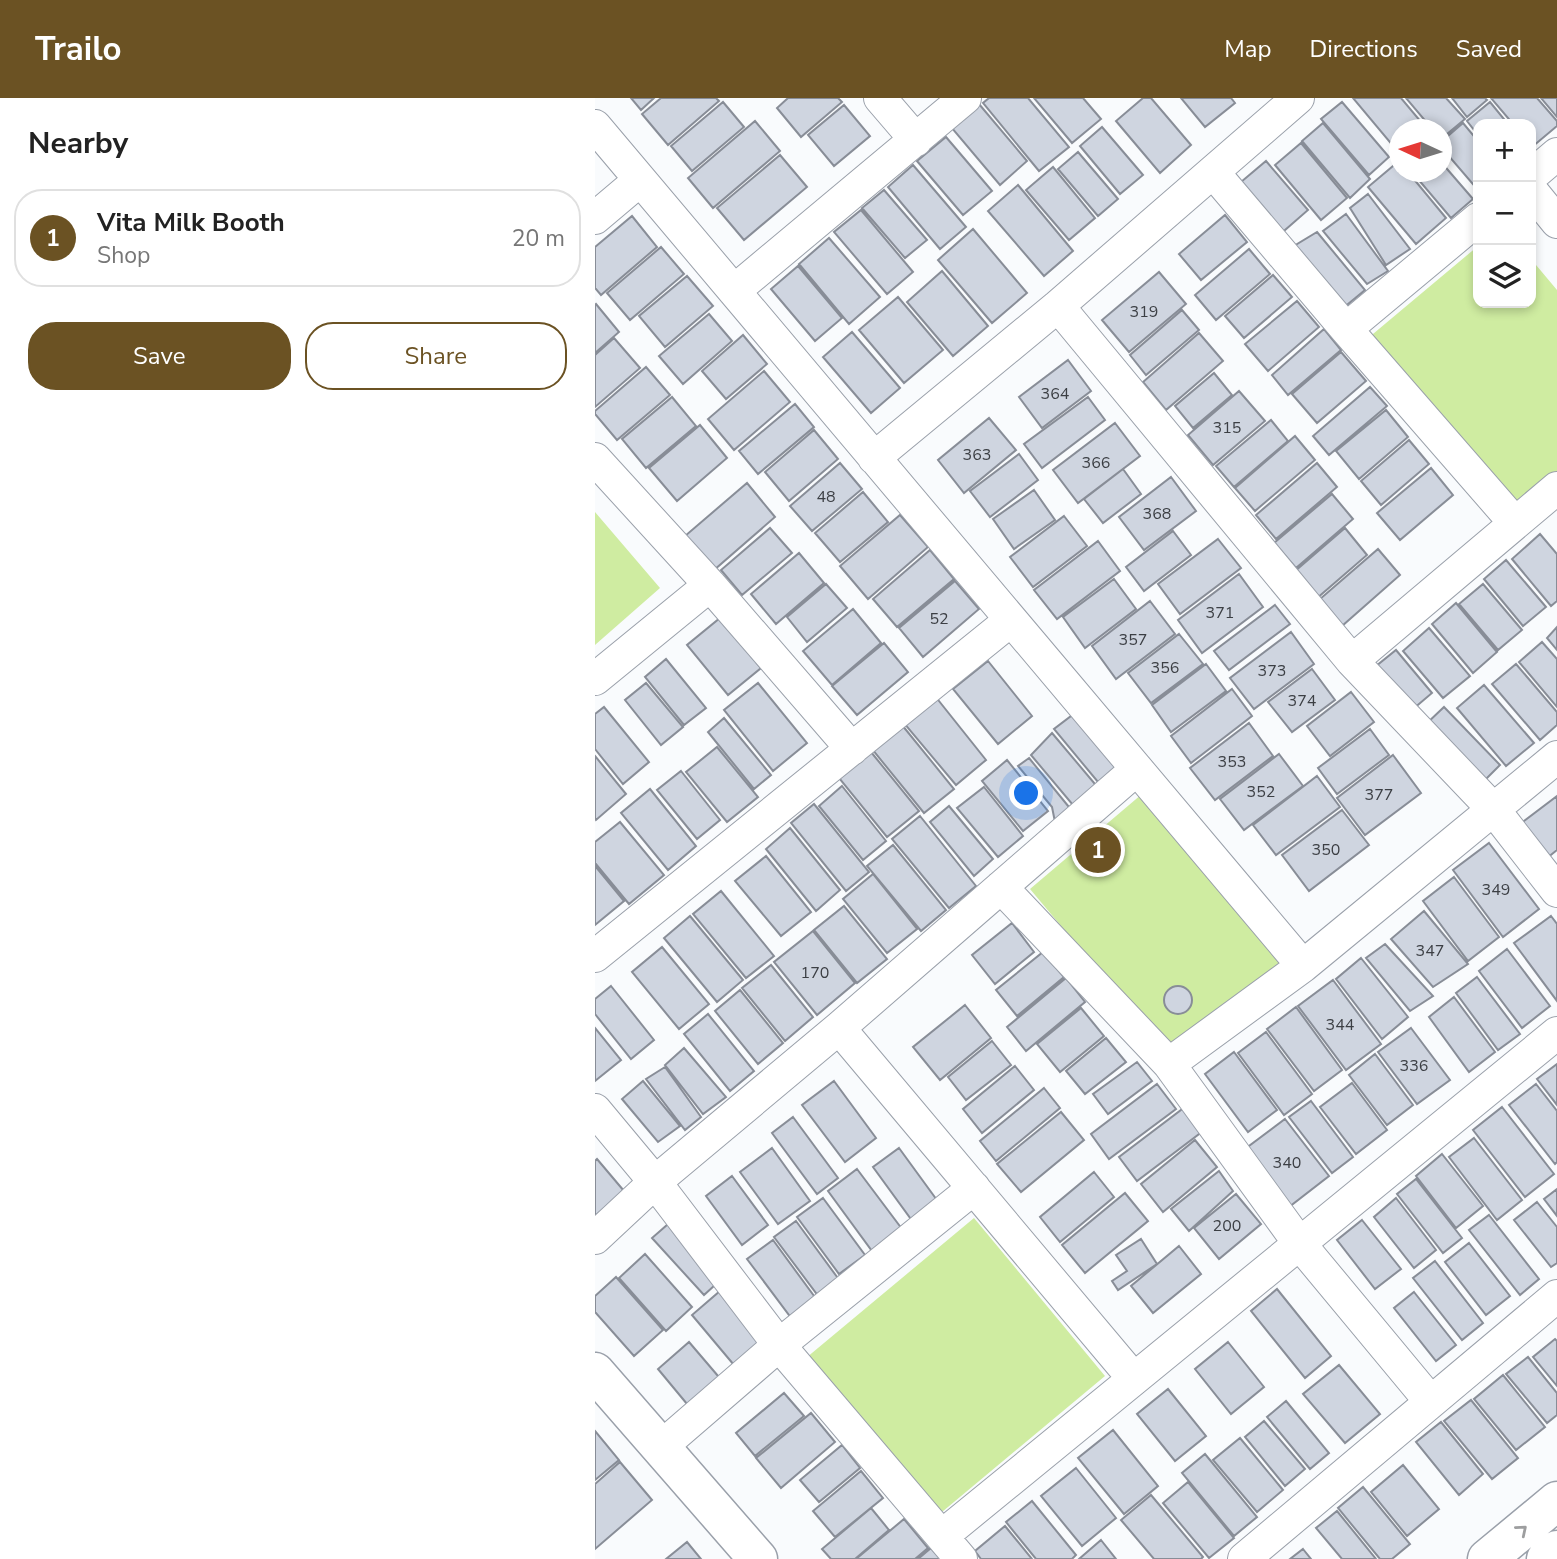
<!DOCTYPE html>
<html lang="en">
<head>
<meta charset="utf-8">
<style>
	:root { --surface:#fff; --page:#f2f2f2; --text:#222; --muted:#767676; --line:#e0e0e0; --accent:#6b5223 }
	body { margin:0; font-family:"Nunito Sans",sans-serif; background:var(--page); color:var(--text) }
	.controls { position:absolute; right:21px; top:21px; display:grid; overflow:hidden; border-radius:14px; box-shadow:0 4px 10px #0003 }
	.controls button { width:63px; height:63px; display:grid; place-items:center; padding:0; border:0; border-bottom:2px solid var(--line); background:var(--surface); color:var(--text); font:35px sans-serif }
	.compass { position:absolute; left:794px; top:21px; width:63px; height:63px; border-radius:50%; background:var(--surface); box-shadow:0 4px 10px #0003; rotate:274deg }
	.you { position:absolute; left:432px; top:696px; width:24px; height:24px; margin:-18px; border:5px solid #fff; border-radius:50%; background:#1a73e8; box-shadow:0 0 0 10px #1a73e833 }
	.badge { display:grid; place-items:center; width:46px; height:46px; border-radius:50%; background:var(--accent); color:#fff; font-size:23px; font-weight:700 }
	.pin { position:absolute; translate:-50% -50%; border:4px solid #fff; box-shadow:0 2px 7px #0006 }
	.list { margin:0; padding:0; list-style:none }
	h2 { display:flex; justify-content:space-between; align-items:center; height:91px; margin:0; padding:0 28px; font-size:30px }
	h2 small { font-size:23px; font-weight:400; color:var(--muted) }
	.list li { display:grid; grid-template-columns:46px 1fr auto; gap:21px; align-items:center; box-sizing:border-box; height:98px; margin:0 14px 14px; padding:0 14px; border:2px solid var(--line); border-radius:28px }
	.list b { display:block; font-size:26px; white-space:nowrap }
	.list p { margin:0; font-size:23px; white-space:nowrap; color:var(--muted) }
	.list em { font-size:23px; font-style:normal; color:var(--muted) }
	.actions { display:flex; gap:14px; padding:21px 28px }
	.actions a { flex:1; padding:16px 0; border:2px solid var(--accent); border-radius:28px; text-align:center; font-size:24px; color:var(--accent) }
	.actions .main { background:var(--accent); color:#fff }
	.icon { flex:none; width:38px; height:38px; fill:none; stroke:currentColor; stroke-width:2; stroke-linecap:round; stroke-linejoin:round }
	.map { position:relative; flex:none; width:962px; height:1461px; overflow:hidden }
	header { display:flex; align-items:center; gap:42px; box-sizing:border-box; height:98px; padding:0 35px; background:var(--accent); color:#fff }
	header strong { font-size:33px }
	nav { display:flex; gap:38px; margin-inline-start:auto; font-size:24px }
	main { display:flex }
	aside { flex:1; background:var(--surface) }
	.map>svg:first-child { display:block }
</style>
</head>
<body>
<header>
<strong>Trailo</strong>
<nav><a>Map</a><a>Directions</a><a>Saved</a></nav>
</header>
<main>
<aside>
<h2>Nearby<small></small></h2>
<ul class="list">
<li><span class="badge">1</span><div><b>Vita Milk Booth</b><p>Shop</p></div><em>20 m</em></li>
</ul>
<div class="actions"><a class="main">Save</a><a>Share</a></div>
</aside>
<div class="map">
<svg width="962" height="1461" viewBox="0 0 962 1461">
	<rect width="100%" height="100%" fill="#f9fbfd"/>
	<!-- green -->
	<path fill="#cfeca1" d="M883 148V205H936V161L962 192V375L915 414 772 241Z
		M0 414 65 490 0 547Z
		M547 696 687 863 575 958 435 791Z
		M379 1120 510 1278 341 1419 211 1260Z"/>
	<!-- building -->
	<path fill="#cfd5e0" stroke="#888d97" stroke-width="2" d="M36 0H59L46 12Z
		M66 0H121L124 3 73 47 47 16Z
		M193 0H243L247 4 206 39 182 10Z
		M394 0H433L474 49 444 73 388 5Z
		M439 0H488L506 21 477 45Z
		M548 0H556L596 47 565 75 521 23Z
		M586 0H636L640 5 610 29Z
		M758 0H806L832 31 804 32V55Z
		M811 0H851L870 21 846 41V32H838Z
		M857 0H890L892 2 872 19Z
		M896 0H942L962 23V28L937 49 936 26H918Z
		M946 0H962V19Z
		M128 4 149 29 97 73 76 48Z
		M747 4 794 59 774 77 726 21Z
		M895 4 913 26H883V37L872 23Z
		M384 6 432 63 405 87 356 29Z
		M249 7 275 38 239 68 213 37Z
		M160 23 185 53 118 110 93 80Z
		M728 25 775 81 755 100 707 43Z
		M868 25 883 43V92L846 49V44Z
		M507 29 548 77 525 96 485 48Z
		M351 39 397 93 368 117 322 63Z
		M706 45 752 100 726 122 680 67Z
		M483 54 523 101 503 118 463 71Z
		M185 57 212 89 149 142 122 110Z
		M671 63 713 112 682 139 640 89Z
		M804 63V74H813L851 120 821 146 773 89Z
		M846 64 878 101 856 120 817 74H846Z
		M318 67 371 129 345 151 293 89Z
		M458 69 500 120 474 142 431 92Z
		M423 87 478 153 449 178 393 113Z
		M289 92 332 142 310 160 267 110Z
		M773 96 815 151 791 167 755 110Z
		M266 112 318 174 292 196 239 134Z
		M751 116 793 173 772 186 728 133Z
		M630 117 652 144 606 182 584 156Z
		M37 118 62 149 6 197 0 190V149Z
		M378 131 432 195 397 225 343 162Z
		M722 134 770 192 747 211 694 151Z
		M234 140 285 199 254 226 204 166Z
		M66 149 89 176 35 222 12 195Z
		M654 151 675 176 621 222 600 197Z
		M203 168 247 220 220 243 176 191Z
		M347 173 393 228 358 258 312 204Z
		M564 174 591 206 534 254 507 222Z
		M678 177 697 199 649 240 630 218Z
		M92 178 118 208 70 249 44 218Z
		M303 199 348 252 309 285 264 232Z
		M702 203 724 229 673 273 650 246Z
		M1 206 24 234 0 255V207Z
		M587 212 604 232 551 277 535 257Z
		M114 216 137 243 88 286 64 258Z
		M729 231 746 252 693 297 677 277Z
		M257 234 305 290 276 315 228 259Z
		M604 235 628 263 571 312 548 284Z
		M148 237 172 266 131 301 107 273Z
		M19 240 45 270 0 309V257Z
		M746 254 771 283 722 325 697 296Z
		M473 262 496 293 447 330 424 299Z
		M51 269 75 297 22 342 0 316V313Z
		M169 273 195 304 139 352 113 321Z
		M619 275 637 297 598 330 580 308Z
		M775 289 792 308 734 357 718 338Z
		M644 293 670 323 618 367 593 337Z
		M77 299 101 328 51 370 27 341Z
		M493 299 510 322 447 370 429 346Z
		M200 306 219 329 163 376 144 353Z
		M791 312 813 339 764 381 741 353Z
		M394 320 421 352 369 395 343 362Z
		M676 322 693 343 639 389 621 368Z
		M520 325 545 358 483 405 458 372Z
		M105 327 132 360 82 403 54 370Z
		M219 332 243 361 194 403 170 374Z
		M700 338 720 362 660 413 640 390Z
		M814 342 834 366 786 407 766 383Z
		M424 356 443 382 395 419 375 393Z
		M245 365 267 391 217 433 195 408Z
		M722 365 742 389 681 441 661 417Z
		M836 370 858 397 805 442 782 415Z
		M528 371 546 396 508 425 489 401Z
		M576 379 601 413 549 452 524 419Z
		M152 385 180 419 119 472 90 438Z
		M439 392 460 422 419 451 398 421Z
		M268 394 293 424 245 464 220 435Z
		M737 396 758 421 701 470 679 445Z
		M305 417 333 449 273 501 245 468Z
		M469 418 492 448 438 489 415 459Z
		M175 430 197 455 147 497 126 472Z
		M750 430 772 457 721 501 699 474Z
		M578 433 596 457 549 493 531 469Z
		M945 436 962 456V503L956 508 917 461Z
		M623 441 646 470 585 516 563 486Z
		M503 443 525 473 462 521 439 492Z
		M783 451 805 477 747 528 725 501Z
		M335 452 359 481 302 529 278 501Z
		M204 455 229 485 181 526 156 496Z
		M911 462 951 509 928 528 889 481Z
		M644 476 668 509 607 555 583 522Z
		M519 481 541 511 490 550 468 519Z
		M360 483 384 511 328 559 304 530Z
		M231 486 252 510 212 544 192 519Z
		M888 486 927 532 903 552 864 506Z
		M555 503 580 536 521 581 497 548Z
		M861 505 902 554 878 575 837 526Z
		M680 507 695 526 634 572 619 553Z
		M258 511 286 545 237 587 208 553Z
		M125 520 166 570 133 597 92 547Z
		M962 529V552L952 540Z
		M834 530 875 578 848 600 808 553Z
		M696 534 719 566 659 611 635 580Z
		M584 536 608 566 556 605 533 575Z
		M947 544 962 561V609L924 564Z
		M289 545 313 574 262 617 237 588Z
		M801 552 837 595 811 617 775 573Z
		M71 561 111 610 89 627 50 579Z
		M393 563 437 618 403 646 358 591Z
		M611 566 631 593 576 634 557 607Z
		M921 566 962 614V627L945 642 897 586Z
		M717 571 740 602 697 634 673 604Z
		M51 585 88 629 66 647 30 602Z
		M163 585 212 645 178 673 129 612Z
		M889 587 939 645 911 668 862 610Z
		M637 591 657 618 596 665 576 638Z
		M756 594 779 624 735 658 712 628Z
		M340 598 391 662 361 687 308 624Z
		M9 609 54 664 28 686 0 651V616Z
		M849 609 905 667 885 687 830 627Z
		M484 612 530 670 508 690 459 631Z
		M129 620 176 677 159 691 113 634Z
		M654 625 678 658 620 702 595 670Z
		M307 627 359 691 329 715 277 651Z
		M775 631 794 657 742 696 723 670Z
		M457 635 505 692 483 713 436 657Z
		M122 649 163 699 132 724 91 674Z
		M276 654 324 713 292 739 244 680Z
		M684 656 708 688 649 732 625 701Z
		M798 657 826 695 770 737 742 700Z
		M0 658 31 696 1 722 0 720Z
		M434 660 478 714 461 729 457 709 423 668Z
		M412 662 453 713 428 733 387 683Z
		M86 673 125 722 102 741 62 692Z
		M722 678 745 709 681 757 658 727Z
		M247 688 291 743 268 762 224 708Z
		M389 689 428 738 403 759 362 710Z
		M55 691 101 748 73 772 26 715Z
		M962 698V752L947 764 921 729Z
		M219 706 274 774 251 793 196 725Z
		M354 708 398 761 379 778 335 724Z
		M747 712 774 747 714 793 687 757Z
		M325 718 381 788 354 810 297 741Z
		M25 724 69 777 34 806 0 765V744Z
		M195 730 245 792 221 813 171 751Z
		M894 745 944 811 908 839 858 772Z
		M298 747 351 812 326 833 272 768Z
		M171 758 216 814 186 838 140 783Z
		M0 768 29 803 0 827Z
		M278 776 322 831 292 855 248 801Z
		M859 779 904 839 873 863 828 803Z
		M126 793 179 858 151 880 98 816Z
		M249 808 292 861 262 885 219 832Z
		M829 813 873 866 838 889 796 841Z
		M95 818 148 882 122 904 69 840Z
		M956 818 962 826V903L919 845Z
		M417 825 439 854 400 886 377 857Z
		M218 833 260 885 222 917 179 864Z
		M790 846 838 898 815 913 771 860Z
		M67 849 114 906 84 931 37 874Z
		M912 851 955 908 927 930 884 873Z
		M448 854 469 879 422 918 401 892Z
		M766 860 813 919 787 941 741 881Z
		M176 867 218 919 190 943 147 890Z
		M882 879 925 936 903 952 861 895Z
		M471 880 490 904 431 953 412 929Z
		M738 882 786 946 751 972 703 908Z
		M569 902a14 14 0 1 1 28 0a14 14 0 1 1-28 0Z
		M16 888 59 942 36 961 0 916V901Z
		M145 892 188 945 163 966 120 913Z
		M859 899 900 954 874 974 834 919Z
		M370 907 396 940 345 982 318 949Z
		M701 909 747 972 719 993 672 931Z
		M486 910 509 938 465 974 442 946Z
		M113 916 159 973 135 993 89 936Z
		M0 930 26 962 0 983Z
		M816 930 855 982 822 1006 783 954Z
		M671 934 717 996 689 1017 643 955Z
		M511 940 531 964 490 996 471 973Z
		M397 943 416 967 371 1002 353 979Z
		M89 950 131 999 108 1016 70 967Z
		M639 954 682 1012 653 1034 610 976Z
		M780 956 818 1007 792 1027 754 977Z
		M542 964 557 983 513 1016 498 996Z
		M962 966V1007L942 981Z
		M420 968 439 992 387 1035 368 1011Z
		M70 969 106 1019 90 1032 51 981Z
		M48 983 85 1028 63 1044 27 1001Z
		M239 983 281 1040 250 1064 207 1007Z
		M757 985 792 1032 761 1056 725 1009Z
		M562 986 581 1011 514 1061 496 1036Z
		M941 986 962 1013V1064L960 1066 914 1007Z
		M449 990 465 1010 401 1063 385 1043Z
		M716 1003 758 1059 737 1075 694 1019Z
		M590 1009 608 1033 542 1083 524 1059Z
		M907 1009 959 1076 930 1099 878 1032Z
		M466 1014 489 1042 426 1094 402 1066Z
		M198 1019 243 1080 222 1096 177 1035Z
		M690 1021 734 1078 694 1109 650 1051Z
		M879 1040 927 1102 902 1122 854 1059Z
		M600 1042 622 1069 568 1114 546 1086Z
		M177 1050 215 1103 183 1126 145 1074Z
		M304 1050 347 1109 321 1128 278 1069Z
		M847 1056 888 1108 861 1130 821 1078Z
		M2 1061 29 1093 0 1118V1063Z
		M262 1071 307 1131 277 1153 233 1093Z
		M624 1073 638 1093 594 1133 576 1111Z
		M499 1074 519 1099 465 1144 445 1119Z
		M137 1078 173 1127 147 1147 111 1098Z
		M821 1081 867 1140 848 1155 802 1096Z
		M962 1091V1118L949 1101Z
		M530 1095 553 1123 490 1175 467 1147Z
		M641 1096 666 1126 624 1161 599 1130Z
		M228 1100 270 1157 244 1176 202 1119Z
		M801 1100 841 1152 819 1170 779 1119Z
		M942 1104 962 1129V1165L956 1169 919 1122Z
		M894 1117 944 1181 925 1197 874 1132Z
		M80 1120 131 1177 109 1197 57 1140Z
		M767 1122 806 1171 780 1191 742 1142Z
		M201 1123 245 1183 224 1199 179 1139Z
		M546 1141 562 1166 523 1192 517 1183 532 1173 521 1157Z
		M178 1142 222 1202 197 1221 152 1161Z
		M874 1145 915 1198 891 1217 850 1164Z
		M584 1148 606 1176 558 1215 536 1188Z
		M50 1156 97 1209 71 1233 24 1180Z
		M840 1163 888 1225 867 1242 818 1180Z
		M21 1179 68 1232 39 1258 0 1214V1198Z
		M682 1191 736 1258 710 1280 656 1213Z
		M125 1193 172 1249 144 1273 97 1217Z
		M819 1194 861 1247 841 1263 799 1210Z
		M960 1241 962 1243V1288L938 1259Z
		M94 1244 129 1285 97 1312 63 1271Z
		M633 1244 669 1289 636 1316 600 1271Z
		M933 1259 962 1295V1317L952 1325 911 1276Z
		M744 1267 785 1316 750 1345 708 1296Z
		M908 1277 950 1329 921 1352 879 1301Z
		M573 1291 611 1338 580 1363 542 1316Z
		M189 1295 209 1318 160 1358 141 1335Z
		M876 1302 923 1360 897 1381 849 1323Z
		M691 1303 734 1355 715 1371 672 1319Z
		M216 1315 240 1344 186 1390 161 1360Z
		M669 1323 710 1371 690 1388 650 1339Z
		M846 1324 888 1376 864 1397 821 1344Z
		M518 1332 563 1388 529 1416 483 1360Z
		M0 1333 24 1362 0 1382Z
		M645 1340 688 1392 662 1414 618 1362Z
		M247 1347 265 1370 224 1404 205 1382Z
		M610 1356 662 1419 639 1438 587 1375Z
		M25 1364 57 1402 0 1451V1386Z
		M808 1367 844 1411 812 1438 776 1394Z
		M481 1370 521 1420 487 1448 446 1398Z
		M266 1373 288 1400 240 1439 218 1413Z
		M593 1384 639 1440 614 1460 568 1405Z
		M768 1389 815 1446 797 1461H785L743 1410Z
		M556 1397 608 1459 606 1461H559L526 1422Z
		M437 1403 481 1457 477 1461H441L411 1424Z
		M276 1410 294 1432 260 1461H236L227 1451Z
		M742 1413 781 1461H747L721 1430Z
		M309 1421 333 1450 320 1461H261Z
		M410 1428 437 1461H386L380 1453Z
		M506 1442 521 1461H484Z
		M92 1444 106 1461H71Z
		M336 1450 346 1461H323Z
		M708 1451 716 1461H695Z"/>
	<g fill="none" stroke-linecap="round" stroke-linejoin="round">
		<!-- minor casing -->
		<g stroke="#9aa0aa" stroke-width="34">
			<path id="minor" d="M285 0 321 42
				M0 28 708 868
				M618 74 751 231 920 425
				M936 78 962 56
				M936 92 962 124
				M0 120 45 82
				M139 193 370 0
				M463 208 757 563 899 712 962 793
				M751 231 883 121
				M279 360 463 208 703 0
				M0 361 115 487 257 651
				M757 563 962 390
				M0 581 115 487
				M406 789 574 966 704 1145 836 1304
				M0 858 416 522
				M244 930 539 1281
				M574 966 708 868 962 659
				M0 1012 60 1084 184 1247 366 1461
				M0 1140 60 1084 244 930 542 671
				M66 1349 184 1247 379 1090
				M347 1438 962 935
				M649 1461 962 1198"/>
		</g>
		<!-- tertiary casing -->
		<g stroke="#9aa0aa" stroke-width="41">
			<path id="tertiary" d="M0 1274 163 1461
				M892 1461 962 1403
				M951 1461 962 1452"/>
		</g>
		<!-- minor -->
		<use href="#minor" stroke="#fff" stroke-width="32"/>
		<!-- tertiary -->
		<use href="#tertiary" stroke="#fff" stroke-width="38"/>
	</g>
	<!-- one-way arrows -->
	<defs><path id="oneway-chevron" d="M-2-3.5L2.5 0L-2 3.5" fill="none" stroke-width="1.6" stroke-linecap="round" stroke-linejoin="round" transform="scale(1.75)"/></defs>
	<use stroke="#9d9e9f" href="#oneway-chevron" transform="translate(927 1432) rotate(-40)"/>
	<g text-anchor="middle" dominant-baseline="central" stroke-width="5" stroke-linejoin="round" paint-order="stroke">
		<!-- number labels -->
		<g font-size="16" fill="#3c3f44">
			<text x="549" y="214">319</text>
			<text x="460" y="296">364</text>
			<text x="632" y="330">315</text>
			<text x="382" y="357">363</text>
			<text x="501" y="365">366</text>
			<text x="231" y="399">48</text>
			<text x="562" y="416">368</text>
			<text x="625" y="515">371</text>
			<text x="344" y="521">52</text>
			<text x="538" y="542">357</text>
			<text x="570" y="570">356</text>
			<text x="677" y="573">373</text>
			<text x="707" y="603">374</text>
			<text x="637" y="664">353</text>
			<text x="666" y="694">352</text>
			<text x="784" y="697">377</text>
			<text x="731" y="752">350</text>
			<text x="901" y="792">349</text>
			<text x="835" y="853">347</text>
			<text x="220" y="875">170</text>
			<text x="745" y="927">344</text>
			<text x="819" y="968">336</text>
			<text x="692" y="1065">340</text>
			<text x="632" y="1128">200</text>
		</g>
	</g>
</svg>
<div class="controls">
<button>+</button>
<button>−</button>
<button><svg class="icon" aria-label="layers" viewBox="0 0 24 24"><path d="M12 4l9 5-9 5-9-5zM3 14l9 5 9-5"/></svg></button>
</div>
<svg class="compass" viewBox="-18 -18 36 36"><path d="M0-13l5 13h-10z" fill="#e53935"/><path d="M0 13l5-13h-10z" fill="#767676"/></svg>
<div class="you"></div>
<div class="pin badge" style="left:503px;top:752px">1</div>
</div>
</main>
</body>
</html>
